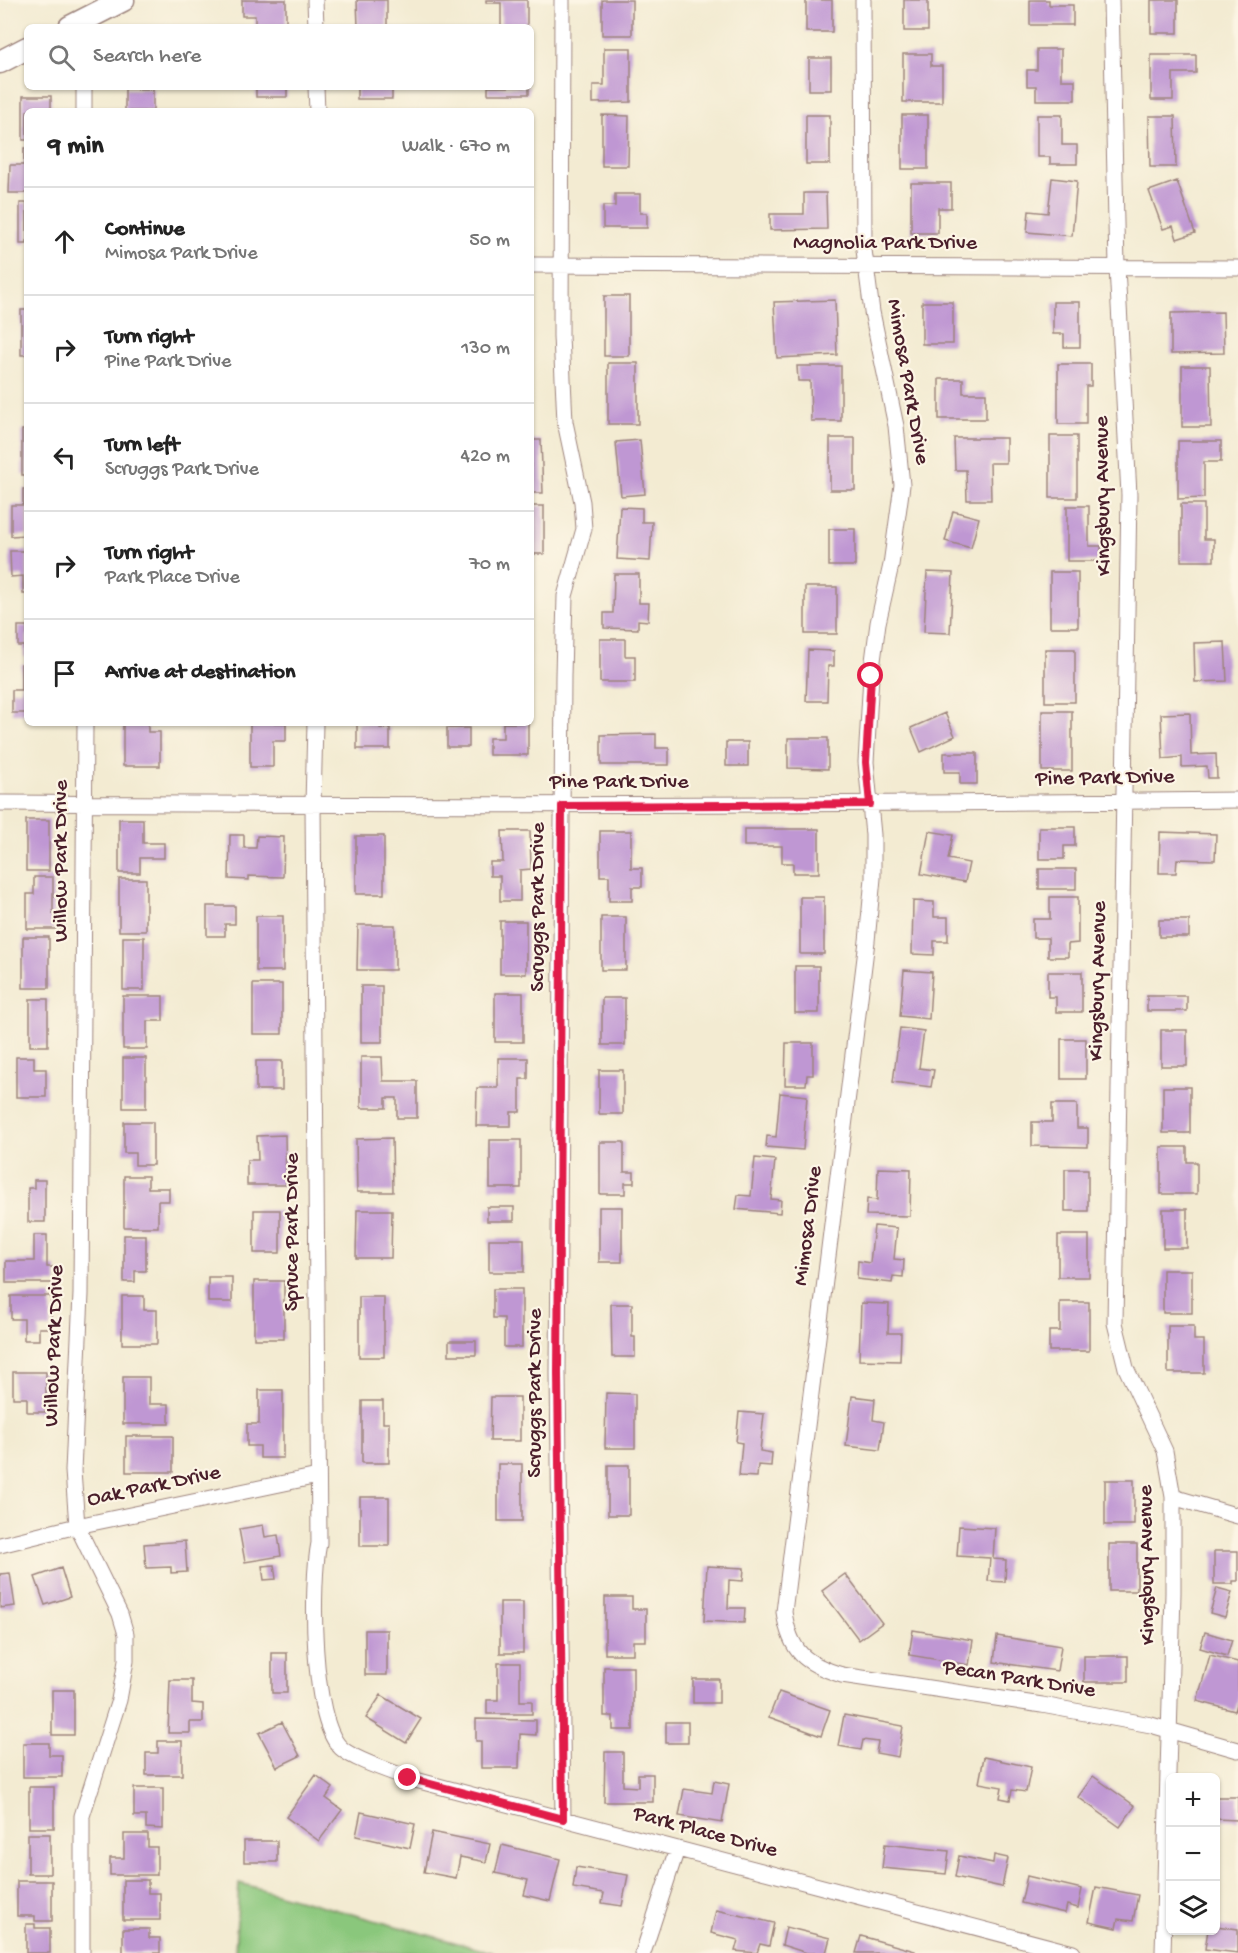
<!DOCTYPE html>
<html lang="en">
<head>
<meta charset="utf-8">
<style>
	:root { --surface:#fff; --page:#f6f6f6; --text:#222; --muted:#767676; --line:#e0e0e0 }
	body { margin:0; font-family:"Gochi Hand",sans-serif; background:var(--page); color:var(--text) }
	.controls { position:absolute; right:18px; bottom:18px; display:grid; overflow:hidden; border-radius:9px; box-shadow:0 2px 4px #0004 }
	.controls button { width:54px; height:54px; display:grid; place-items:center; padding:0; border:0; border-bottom:2px solid var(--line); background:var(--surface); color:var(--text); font:30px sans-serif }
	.stop { position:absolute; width:18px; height:18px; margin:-14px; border:4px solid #e11d48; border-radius:50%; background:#fff }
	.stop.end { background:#e11d48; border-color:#fff; box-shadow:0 2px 6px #0008 }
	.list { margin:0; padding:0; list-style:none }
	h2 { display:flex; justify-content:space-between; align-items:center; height:78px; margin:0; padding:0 24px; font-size:26px }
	h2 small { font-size:20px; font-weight:400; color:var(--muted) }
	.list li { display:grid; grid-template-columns:39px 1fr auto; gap:18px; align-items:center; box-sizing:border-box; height:108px; padding:0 24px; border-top:2px solid var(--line) }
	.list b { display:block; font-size:22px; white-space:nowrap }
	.list p { margin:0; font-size:20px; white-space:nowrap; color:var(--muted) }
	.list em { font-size:20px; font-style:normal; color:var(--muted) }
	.icon { flex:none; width:33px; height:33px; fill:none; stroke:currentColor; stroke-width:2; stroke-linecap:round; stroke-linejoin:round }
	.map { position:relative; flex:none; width:1238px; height:1953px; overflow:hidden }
	.search { position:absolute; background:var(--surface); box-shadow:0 2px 4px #0004; left:24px; top:24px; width:510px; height:66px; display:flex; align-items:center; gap:15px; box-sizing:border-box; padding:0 21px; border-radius:9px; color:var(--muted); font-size:22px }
	.panel { position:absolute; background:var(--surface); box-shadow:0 2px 4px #0004; left:24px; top:108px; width:510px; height:618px; border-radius:9px }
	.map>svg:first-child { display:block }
</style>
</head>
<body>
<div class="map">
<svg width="1238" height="1953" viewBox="0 0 1238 1953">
	<rect width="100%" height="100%" fill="#fcf5e5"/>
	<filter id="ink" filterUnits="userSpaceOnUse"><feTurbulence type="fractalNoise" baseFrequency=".0167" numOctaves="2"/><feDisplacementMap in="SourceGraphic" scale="12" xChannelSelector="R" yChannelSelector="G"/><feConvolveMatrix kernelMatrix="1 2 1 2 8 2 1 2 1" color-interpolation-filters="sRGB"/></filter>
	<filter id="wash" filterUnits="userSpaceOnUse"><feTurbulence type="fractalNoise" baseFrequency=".008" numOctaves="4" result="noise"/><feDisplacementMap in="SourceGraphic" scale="24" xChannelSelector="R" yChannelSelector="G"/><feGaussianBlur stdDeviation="1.35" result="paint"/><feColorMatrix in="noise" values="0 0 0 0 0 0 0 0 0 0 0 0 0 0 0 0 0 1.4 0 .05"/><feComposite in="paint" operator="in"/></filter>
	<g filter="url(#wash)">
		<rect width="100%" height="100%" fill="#f3ebd2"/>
		<!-- green -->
		<path fill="#8ac77c" stroke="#6a7354" stroke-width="1.5" d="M239 1883 494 1953H235Z"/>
		<g id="blocks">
			<!-- building -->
			<path fill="#bf97d3" d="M242 0H286V27H255V16H242Z
				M357 0H387V27H358Z
				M486 0H527V27H501V3H486Z
				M602 0H632V35H602Z
				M806 0H832V32H806Z
				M904 0H928V31H904Z
				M1030 0H1049V5H1073V25H1030Z
				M1151 0H1178V33H1151Z
				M604 48H631V102L593 103V85H604Z
				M1037 49H1061V80H1075V100H1036V86H1027V70H1037Z
				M903 54H931V66H942V102H903Z
				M1151 55H1196V73H1173V100H1151Z
				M809 58H831V90H809Z
				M256 87H287V97H256Z
				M357 87H392V99H357Z
				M488 87H529V94H488Z
				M125 89H153V111H125Z
				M23 96H51V111H27V140H23Z
				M602 115 629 116 628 166H602Z
				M806 115H830V164H806Z
				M902 115H928V169H902Z
				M1037 115H1062V145H1077V164H1050V157H1037Z
				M1149 116H1175L1176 167H1150Z
				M24 148H27V193H9L10 165H24Z
				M1052 178 1077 181 1072 236 1027 232 1029 211 1048 213Z
				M1177 181 1195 233 1177 239 1173 226 1163 229 1149 191Z
				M911 183H951V208H938V233H911Z
				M804 193H826L827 229 770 230V214H804Z
				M615 194H640V213H647V228H603V206H615Z
				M20 203H27V244H20Z
				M604 296H629V356H604Z
				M835 300 837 355 777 358 774 302Z
				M922 302H953V344H922Z
				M1053 302H1080V347H1064V334H1053Z
				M21 310H27V355H21Z
				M1223 312 1224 353 1171 354V313Z
				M608 363H638V424H608Z
				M1058 364H1091V386H1086V424H1058Z
				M797 366H841V421H811L810 381H798Z
				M1182 366H1210L1211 427H1182Z
				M939 379H963V393H986V419H939Z
				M22 430H27V475H22Z
				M1050 436H1077V498H1050Z
				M830 438H855V490H830Z
				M954 438H1006V463H990L991 500H967L966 470H955Z
				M531 440H541L543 493H531Z
				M640 440 645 494 621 496 616 442Z
				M1178 441H1221V462H1204V498L1178 499Z
				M23 489H27V535L11 536V505H23Z
				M1181 504H1204V539H1214V561H1181Z
				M531 506H544V554H531Z
				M1067 506H1089V546H1101V561H1067Z
				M620 507 642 508V522H652L650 561 617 559Z
				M953 511 979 518 971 548 945 541Z
				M829 529H855V566H829Z
				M10 551H27V594H23V576L11 577Z
				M927 572 953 573 950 633 924 632Z
				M1050 572H1078V627H1050Z
				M614 574H639V603H649L648 621 638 620V629L604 628V613H613Z
				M805 587H837V634H805Z
				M18 626H27V657H24V646H18Z
				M600 639H625V656H635V682H600Z
				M1225 642 1227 681 1195 682 1194 643Z
				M1045 649H1075V702H1045Z
				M808 650 834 651V666H828L827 701H806Z
				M21 664H27V713H12V690H21Z
				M1042 711H1072V771H1042Z
				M945 713 955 736 921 752 911 728Z
				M1190 713 1191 755 1216 754 1217 778H1208L1207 766 1182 767V757L1163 759 1161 714Z
				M123 723H148V732H160V766H123Z
				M250 723H286V741H273V767H250Z
				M357 723H380V728H390V749H357Z
				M503 723H528V755H489V738H503Z
				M447 728H469V747H447Z
				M656 734V748H669V765H601V735Z
				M788 738H828V769L788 768Z
				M726 742H748V766H726Z
				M944 753H977V784H960V772H944Z
				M119 819H143V843H164V858H140V873H119Z
				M26 820H49V871H26Z
				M1039 827H1075V846H1064V859H1039Z
				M744 829H819V873H793V863H782V846H744Z
				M502 831H530L531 869 520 870V901H500V876H490V862H503Z
				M600 831H631V868H642V887H632V901H609V876H600Z
				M929 831 953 835 948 859 969 863 965 882 921 874Z
				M1160 832 1216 834 1215 860 1177 859 1176 873H1159Z
				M230 835H244V848H256L257 836 284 837 283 877 249 876V880L229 879Z
				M356 836H384V894H356Z
				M1039 869H1076V889H1039Z
				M34 877H53V914H65V929H27V894H34Z
				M119 879H146V931H119Z
				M800 897H824V954H800Z
				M1050 897H1078V943L1068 944V957H1048V938H1033V919H1050Z
				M913 901 934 902V917H948V941H934V955L912 954Z
				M207 906H235V924H225V936H207Z
				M256 916H283V971H256Z
				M601 917H626V970H601Z
				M1159 920H1189V937H1159Z
				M500 921H526V974H500Z
				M358 925H395V970H357Z
				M23 937H49V988H23Z
				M123 937H144V990H123Z
				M795 966H819V1013H795Z
				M904 970 932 972 929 1019 900 1016Z
				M1048 972H1082V1012H1056V997H1048Z
				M253 984H282V1034H253Z
				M361 986H382V1042H361Z
				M495 993H523V1042H495Z
				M123 996H163V1021H147V1049H123Z
				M1147 996H1187V1011H1147Z
				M602 998H625V1045H602Z
				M30 999H48V1046H30Z
				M900 1028 924 1031 919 1068 934 1070 931 1087 893 1082Z
				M1161 1030H1187V1066H1161Z
				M1061 1039H1086V1079H1061Z
				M786 1043H813V1075H807L806 1085H785Z
				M16 1057H34V1069H46V1097H16Z
				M361 1057H382L383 1081H417V1118H397V1098H386V1108H361Z
				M123 1058H146V1108H123Z
				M498 1058H528V1079H520V1112H511V1126H476L477 1088H498Z
				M256 1061H282V1090H256Z
				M599 1070H623V1114H599Z
				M1163 1087H1190V1133H1163Z
				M780 1093 807 1096 803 1150 766 1147 767 1136 776 1137Z
				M1052 1104H1077V1128H1088V1147L1032 1146V1122H1052Z
				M124 1122H153V1165H135V1153H124Z
				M285 1135 286 1185H247V1160H258L257 1136Z
				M392 1138 393 1192H357L356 1139Z
				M490 1140H521V1188H490Z
				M600 1142H624V1172H634V1183H625V1194H600Z
				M1161 1147H1187V1162H1197V1194H1161Z
				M755 1158 775 1160 771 1199 781 1200 780 1213 736 1209 738 1195 751 1196Z
				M878 1168 911 1169 910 1216 866 1215 867 1199 877 1200Z
				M1065 1169H1088V1211H1065Z
				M124 1176H148V1188H169V1201H158V1227H124Z
				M34 1180H45V1222H28V1188H34Z
				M487 1207H514V1221H487Z
				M599 1207H622V1262H599Z
				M1163 1209H1187V1248H1163Z
				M254 1210H280V1253H254Z
				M357 1210H392L391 1258H356Z
				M874 1226 897 1228 894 1259 904 1260 903 1277 893 1276 892 1283 857 1279 858 1261 870 1263Z
				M34 1235H47V1267H56V1283H6V1261H34Z
				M124 1235H146V1271H135V1282H124Z
				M1058 1235H1089V1277H1058Z
				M489 1239H524V1272H489Z
				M1163 1270H1192V1313H1163Z
				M208 1277H232V1302H208Z
				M254 1281H284V1339H254Z
				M493 1289H522V1347H504V1318H493Z
				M11 1296H51V1328H39V1340H24V1319H11Z
				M122 1296H144V1310H157V1344H122Z
				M359 1297H384V1357H359Z
				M1060 1302H1089V1351H1049V1331H1060Z
				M861 1303 889 1304 888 1333H901L900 1361 859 1360Z
				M611 1304H632V1337H635V1357H612Z
				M1168 1326H1194V1340H1204V1373H1168Z
				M449 1341H476V1355H449Z
				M13 1372H46V1412H27V1398H13Z
				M123 1377H149V1404H169V1424H123Z
				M259 1390H283V1458H260V1446H247V1424H259Z
				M606 1393 635 1394V1448H605Z
				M852 1396 875 1399 873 1420 884 1422 880 1450 846 1446Z
				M491 1397H520V1441H490Z
				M362 1401H383V1423H389V1463H362Z
				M739 1412 764 1414 760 1451 772 1453 771 1466 758 1465 757 1477 739 1476 742 1443 736 1442Z
				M126 1436H173V1472H126Z
				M498 1464H522V1521H498Z
				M608 1465H629V1515H608Z
				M1105 1480H1134V1525H1105Z
				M360 1497H389V1546H360Z
				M263 1525 265 1537 278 1535 281 1556 245 1562 239 1529Z
				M959 1526 995 1528 993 1559 1006 1560 1005 1582 988 1581 990 1558 957 1556Z
				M185 1541 187 1572 171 1573V1567L146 1568 144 1544Z
				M1109 1544H1137V1591H1109Z
				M1214 1551H1238V1581H1233V1584H1214Z
				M274 1565 276 1579 264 1580 262 1566Z
				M707 1566 744 1568 743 1581 729 1580 728 1608H745L744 1623 704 1621Z
				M61 1568 70 1597 45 1605 35 1577Z
				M10 1573 15 1606 0 1608V1574Z
				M845 1574 882 1623 859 1640 822 1591Z
				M1217 1588 1232 1592 1225 1617 1210 1613Z
				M605 1597H632V1609H646V1641H633V1654H605Z
				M500 1602H523V1653H500Z
				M365 1630H387V1675H365Z
				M913 1630 973 1640 969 1665 909 1655Z
				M1205 1632 1232 1640 1227 1656 1200 1648Z
				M997 1636 1061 1646 1057 1671 994 1662Z
				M272 1653H287V1693H272Z
				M1210 1655 1238 1662V1700L1235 1711 1197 1701Z
				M1084 1656H1128V1682H1084Z
				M498 1663H520V1701H532V1714H487V1700H498Z
				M604 1667H633V1730H613V1716H604Z
				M693 1679H719V1703H693Z
				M170 1680H192V1703L203 1704V1722H190V1733H168Z
				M52 1690H74V1735H52Z
				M779 1692 830 1710 821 1736 769 1717Z
				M381 1695 421 1719 406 1743 366 1718Z
				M844 1715 903 1726 898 1757 876 1753 878 1742 863 1740 861 1750 838 1746Z
				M476 1719 536 1720V1735L520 1734 519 1768H481V1741H476Z
				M282 1722 300 1756 277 1767 259 1733Z
				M666 1722H688V1743H666Z
				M158 1741H182V1775H146V1753H158Z
				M23 1743H49V1755H62V1777H23Z
				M605 1752H623V1786L638 1787V1774H653V1802H604Z
				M984 1757 1031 1767 1026 1792 1012 1790 1010 1800 1000 1798 1002 1787 979 1783Z
				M316 1775 333 1788 326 1798 342 1810 319 1841 286 1817Z
				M1093 1776 1135 1806 1120 1827 1078 1797Z
				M714 1781 729 1784 722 1823 679 1816 684 1789 712 1793Z
				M29 1787H54V1828H29Z
				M134 1788H163V1829L146 1828V1816H134Z
				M1216 1797H1238V1820L1216 1819Z
				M361 1812 415 1824 410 1848 356 1836Z
				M432 1832 490 1844 486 1862 460 1857 456 1878 424 1872Z
				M28 1834H50V1874H28Z
				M124 1834H148V1847H157V1875H110V1858H124Z
				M244 1841H277V1862H244Z
				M885 1844 949 1851 946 1874 882 1868Z
				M502 1845 560 1859 550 1901 524 1895 528 1880 495 1873Z
				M994 1855 1008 1858 1002 1887 955 1877 959 1856 993 1863Z
				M576 1867 628 1875 622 1906 602 1903 604 1893 573 1888Z
				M1027 1876 1082 1889 1078 1908 1067 1905 1065 1913 1021 1903Z
				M123 1880H148V1893H160V1920H123Z
				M17 1881H52V1921H35V1916H17Z
				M1096 1887 1138 1895 1133 1921 1118 1919 1116 1928 1089 1922Z
				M716 1910 774 1923 769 1946 760 1944 757 1953 735 1951 738 1940 711 1933Z
				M26 1924H35V1928H50V1953H26Z
				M1216 1926 1238 1929V1953L1205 1949 1208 1930H1216Z
				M786 1927 830 1938 826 1953H807L782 1945Z
				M123 1929H149V1938H160V1953H123Z
				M861 1936 915 1951V1953H856Z"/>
		</g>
	</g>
	<g filter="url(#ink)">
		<use href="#blocks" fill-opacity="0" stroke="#9e857e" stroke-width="1.5"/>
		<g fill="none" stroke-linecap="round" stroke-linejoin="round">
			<!-- street casing -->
			<g stroke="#9e857e" stroke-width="17">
				<path id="street" d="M315 0 316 27
					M562 0 561 336 565 422 582 502 584 529 565 596 563 676 558 1373 563 1819
					M863 0 864 250 872 312 896 426 902 485 891 565 878 623 871 676 866 762 873 835V878L867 941 784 1612C790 1652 805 1664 842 1675L1042 1705 1151 1725 1238 1750
					M1111 0 1117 267 1129 495 1115 1323 1126 1368 1165 1451 1173 1497V1593L1163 1953
					M84 87V111
					M316 87 317 111
					M531 265 1238 268
					M315 723 313 805 319 1543C311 1582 311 1720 341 1748 354 1760 390 1771 408 1778L1073 1953
					M0 803C413 806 825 805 1238 800
					M1173 1497 1238 1516
					M0 1545 77 1526 318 1476
					M82 1953V1816L119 1700 126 1661V1634L120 1614 77 1526 73 1471 81 1294 85 723
					M643 1953 677 1849"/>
			</g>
			<!-- secondary casing -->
			<g stroke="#9e857e" stroke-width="25">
				<path id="secondary" d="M70 27 123 0
					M0 62 27 48"/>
			</g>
			<!-- street -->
			<use href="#street" stroke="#fff" stroke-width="15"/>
			<!-- secondary -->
			<use href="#secondary" stroke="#fff" stroke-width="22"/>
		</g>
	</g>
	<g fill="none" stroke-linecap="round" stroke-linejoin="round" filter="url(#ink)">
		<!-- route -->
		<path stroke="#e11d48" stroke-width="8" d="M408 1778 563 1819 558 1373 562 806 870 804 866 762 871 676"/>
	</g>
	<g text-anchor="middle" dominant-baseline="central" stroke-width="4.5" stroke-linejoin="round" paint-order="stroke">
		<!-- street labels -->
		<g font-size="22" fill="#4a1f2b" stroke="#fcf5e5">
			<text x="885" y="244">Magnolia Park Drive</text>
			<text transform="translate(907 382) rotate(80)">Mimosa Park Drive</text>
			<text transform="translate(1104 496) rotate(-91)">Kingsbury Avenue</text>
			<text transform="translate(1105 779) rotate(-1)">Pine Park Drive</text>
			<text x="619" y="783">Pine Park Drive</text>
			<text transform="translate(62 861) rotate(-90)">Willow Park Drive</text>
			<text transform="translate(539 907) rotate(-90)">Scruggs Park Drive</text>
			<text transform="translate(1099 981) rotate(-89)">Kingsbury Avenue</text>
			<text transform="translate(809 1226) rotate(-83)">Mimosa Drive</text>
			<text transform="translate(293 1232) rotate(-90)">Spruce Park Drive</text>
			<text transform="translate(55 1346) rotate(-88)">Willow Park Drive</text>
			<text transform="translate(536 1393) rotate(-90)">Scruggs Park Drive</text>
			<text transform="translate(154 1487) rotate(-12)">Oak Park Drive</text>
			<text transform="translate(1148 1565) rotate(-91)">Kingsbury Avenue</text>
			<text transform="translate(1019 1680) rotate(9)">Pecan Park Drive</text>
			<text transform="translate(705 1833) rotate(15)">Park Place Drive</text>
		</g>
	</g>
</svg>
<div class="controls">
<button>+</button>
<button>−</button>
<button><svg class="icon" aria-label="layers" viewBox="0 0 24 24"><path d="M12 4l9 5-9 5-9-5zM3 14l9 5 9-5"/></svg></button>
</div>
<div class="stop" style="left:871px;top:676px"></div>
<div class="stop end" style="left:408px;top:1778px"></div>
<div class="search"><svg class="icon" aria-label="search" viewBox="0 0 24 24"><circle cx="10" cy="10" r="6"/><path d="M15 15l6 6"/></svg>Search here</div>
<section class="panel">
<h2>9 min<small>Walk · 670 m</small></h2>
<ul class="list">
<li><svg class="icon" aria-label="ahead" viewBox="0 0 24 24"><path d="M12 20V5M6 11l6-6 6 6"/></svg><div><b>Continue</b><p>Mimosa Park Drive</p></div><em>50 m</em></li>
<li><svg class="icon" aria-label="right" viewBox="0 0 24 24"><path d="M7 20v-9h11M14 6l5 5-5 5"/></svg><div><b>Turn right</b><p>Pine Park Drive</p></div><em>130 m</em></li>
<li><svg class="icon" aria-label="left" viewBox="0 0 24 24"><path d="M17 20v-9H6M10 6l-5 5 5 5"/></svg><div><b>Turn left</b><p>Scruggs Park Drive</p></div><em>420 m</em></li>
<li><svg class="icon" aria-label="right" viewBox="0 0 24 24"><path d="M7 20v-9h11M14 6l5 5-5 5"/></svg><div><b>Turn right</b><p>Park Place Drive</p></div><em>70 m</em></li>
<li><svg class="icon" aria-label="arrive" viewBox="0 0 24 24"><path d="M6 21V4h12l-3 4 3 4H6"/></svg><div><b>Arrive at destination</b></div></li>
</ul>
</section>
</div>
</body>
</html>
